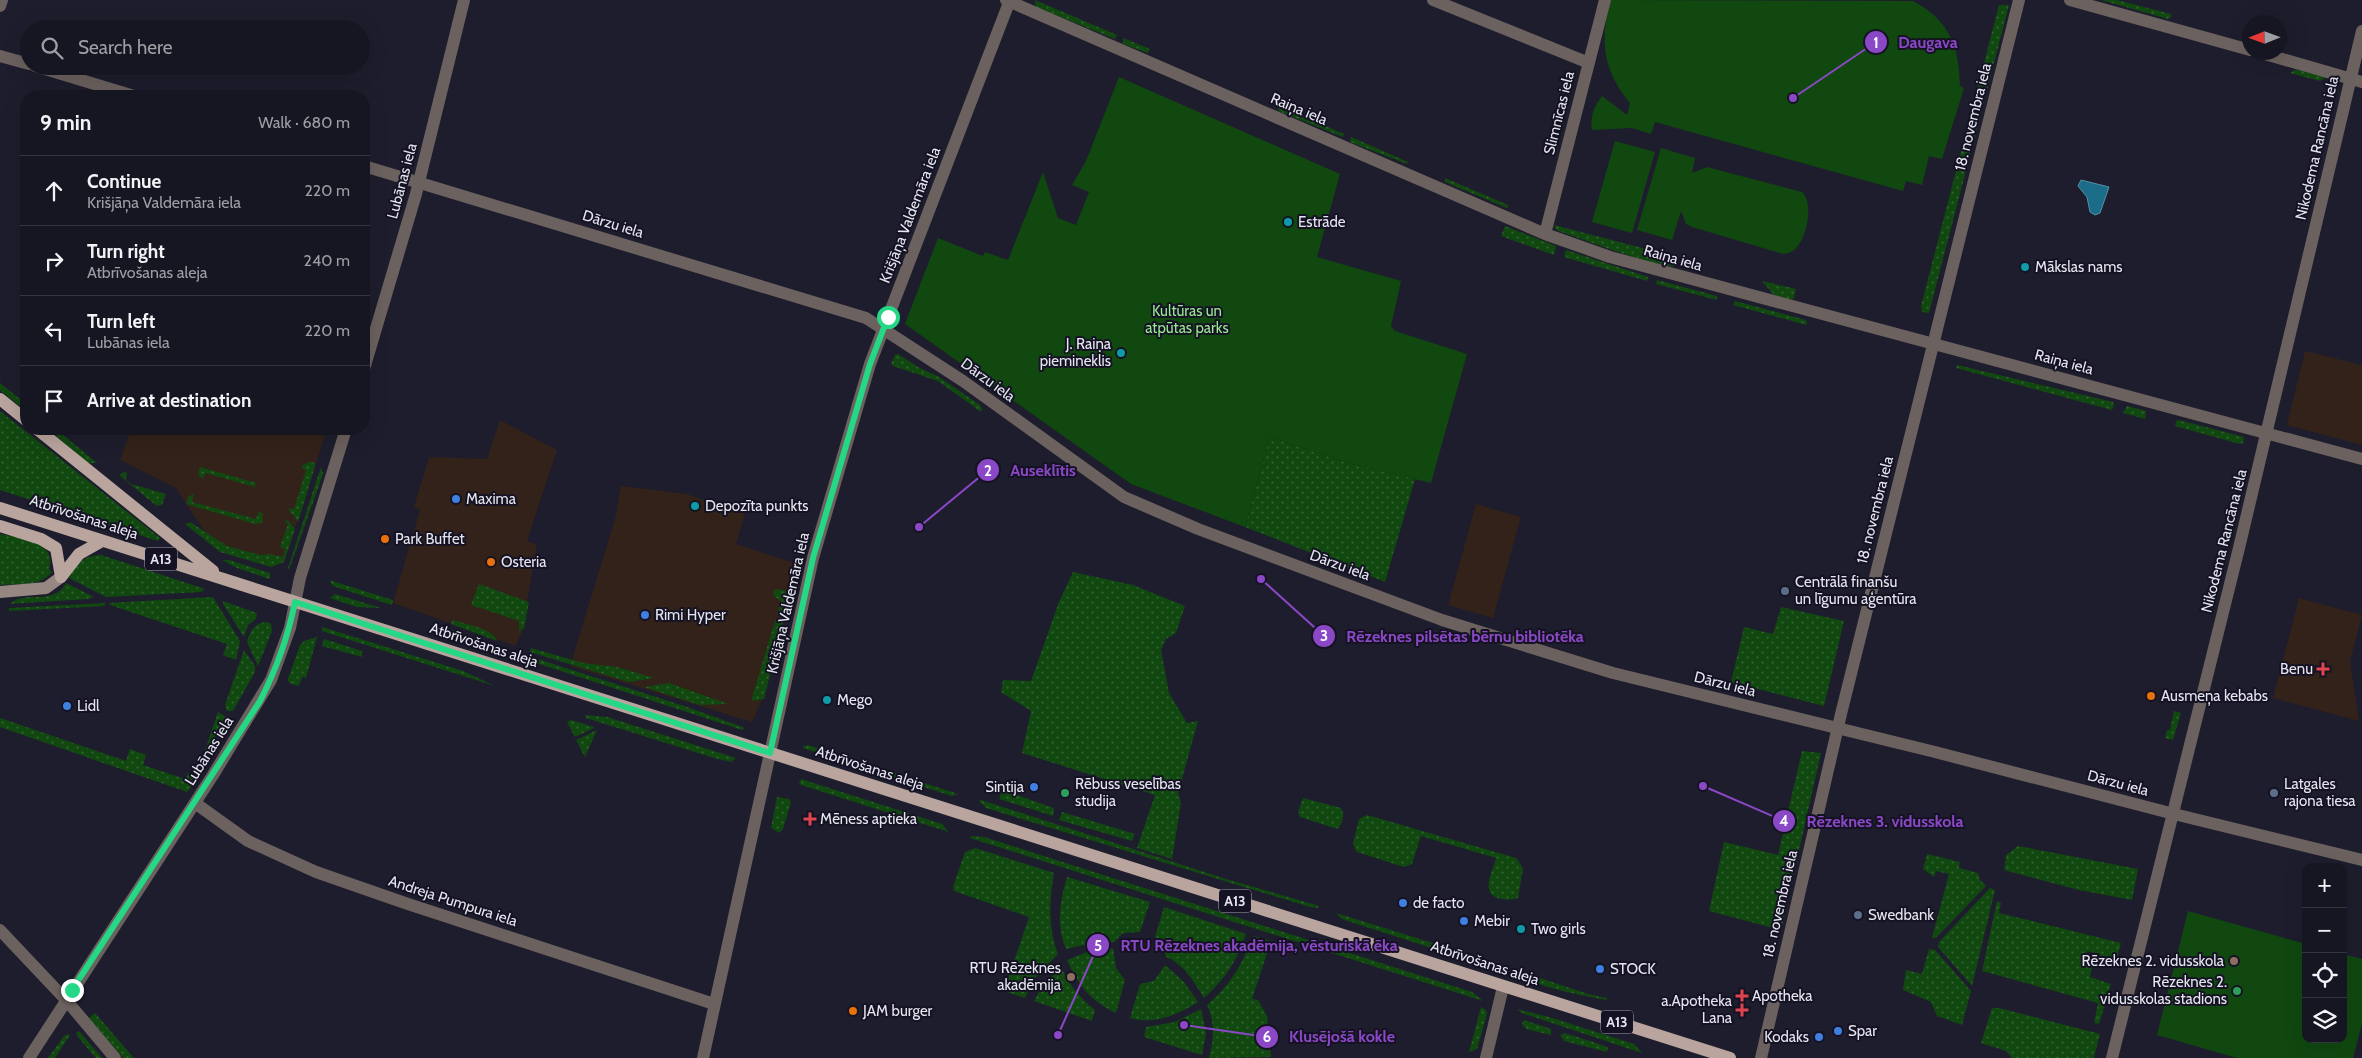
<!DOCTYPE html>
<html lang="en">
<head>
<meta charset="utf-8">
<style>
	:root { --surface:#161622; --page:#23232f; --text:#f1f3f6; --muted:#9e9fa5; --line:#353540 }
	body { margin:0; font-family:Cabin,sans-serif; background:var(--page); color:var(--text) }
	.controls { position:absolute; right:15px; bottom:15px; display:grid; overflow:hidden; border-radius:10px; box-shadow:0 5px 20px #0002 }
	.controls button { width:45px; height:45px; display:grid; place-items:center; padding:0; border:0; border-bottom:1px solid var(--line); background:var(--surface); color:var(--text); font:25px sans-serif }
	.compass { position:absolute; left:2242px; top:15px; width:45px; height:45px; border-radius:50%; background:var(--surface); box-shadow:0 5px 20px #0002; rotate:269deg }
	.stop { position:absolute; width:15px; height:15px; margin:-11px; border:4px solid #24d886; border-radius:50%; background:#fff }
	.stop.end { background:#24d886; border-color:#fff; box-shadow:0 1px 5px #0008 }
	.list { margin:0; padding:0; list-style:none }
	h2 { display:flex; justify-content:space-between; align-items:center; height:65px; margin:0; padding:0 20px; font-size:21px }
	h2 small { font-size:16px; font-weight:400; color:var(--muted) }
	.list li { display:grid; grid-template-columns:32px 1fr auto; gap:15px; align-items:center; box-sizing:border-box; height:70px; padding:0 20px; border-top:1px solid var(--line) }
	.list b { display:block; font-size:19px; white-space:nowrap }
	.list p { margin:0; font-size:16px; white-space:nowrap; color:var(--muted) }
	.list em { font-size:16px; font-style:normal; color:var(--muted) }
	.icon { flex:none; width:28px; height:28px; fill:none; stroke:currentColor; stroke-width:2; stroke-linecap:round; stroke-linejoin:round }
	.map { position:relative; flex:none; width:2362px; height:1058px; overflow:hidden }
	.search { position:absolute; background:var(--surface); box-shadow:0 5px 20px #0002; left:20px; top:20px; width:350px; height:55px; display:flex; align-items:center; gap:12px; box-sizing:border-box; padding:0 18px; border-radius:28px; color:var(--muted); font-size:19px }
	.panel { position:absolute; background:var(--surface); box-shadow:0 5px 20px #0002; left:20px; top:90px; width:350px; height:345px; border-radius:20px }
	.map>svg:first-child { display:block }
</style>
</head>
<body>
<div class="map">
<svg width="2362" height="1058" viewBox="0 0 2362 1058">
	<defs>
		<pattern id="grass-dots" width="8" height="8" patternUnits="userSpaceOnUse" patternTransform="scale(1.25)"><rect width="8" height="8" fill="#104810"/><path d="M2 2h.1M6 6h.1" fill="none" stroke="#336233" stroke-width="1.8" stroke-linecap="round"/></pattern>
	</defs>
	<rect width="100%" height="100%" fill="#1e1d2d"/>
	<!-- commercial -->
	<path fill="#322219" d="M2305 351 2362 365V445L2287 425Z
		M500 420 557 450 527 541 537 545 521 635 515 646 393 603 420 510 414 507 429 457 487 459Z
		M131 429H316L326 432 284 562 271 567 216 549 176 488 120 460Z
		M621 486 687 494 745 514 736 544 797 564 761 702 752 722 570 666 615 519Z
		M1476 504 1521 517 1493 618 1448 605Z
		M2299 598 2362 615 2350 661 2359 721 2273 698Z"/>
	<!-- grass -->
	<path fill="url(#grass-dots)" d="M1035 0 1117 35 1115 39 1036 7Z
		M2101 0H2117L2171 14V17L2168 19Z
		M1999 5H2009L1929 313 1922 312 1921 306Z
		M1123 38 1150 49 1148 53 1123 44Z
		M2295 70H2298L2326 77 2320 81 2290 73Z
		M1279 106 1344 134 1343 137 1278 111Z
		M1351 137 1408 162 1407 164 1350 142Z
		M1445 178 1508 205 1507 208 1445 182Z
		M1554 225 1669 255 1674 266C1663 270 1574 236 1556 230Z
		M1505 226 1556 246 1554 255 1501 236Z
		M1566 250 1648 277 1647 281 1564 257Z
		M1657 280 1717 296V300L1656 284Z
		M1762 281 1796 289 1794 298 1791 300 1774 295Z
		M1735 301 1806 320 1807 325 1733 305Z
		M898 354 918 367 939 377 980 405 982 409 981 412 938 381 893 366 891 364 895 355Z
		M1957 365 2113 402 2114 405 2112 410 1956 368Z
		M0 383 26 404V411L0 390Z
		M2127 406 2146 411 2145 419 2123 413Z
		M0 411 160 538 158 541 0 490Z
		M2179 420 2244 437 2243 443 2240 444 2175 426 2176 421Z
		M48 429H56L97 463H88Z
		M1270 437 1348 463 1415 479 1385 582 1245 527Z
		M309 462 316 463 298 522 289 510V508L294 509 306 470 302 468 303 465Z
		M200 467 256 483 255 487 206 473 202 479 198 474Z
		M321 467 323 474 289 570 288 568Z
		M127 471 126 480 131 484 166 494 162 505 157 506 153 503 119 475Z
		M194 494 192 502 256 519 259 511 263 514 262 523 255 524 186 504 189 496Z
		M287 519 295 529 284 562 271 567 220 552 185 524 190 522 227 546 260 555 271 554 283 557 285 549 280 547 288 524 285 523Z
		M0 534C19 538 58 541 49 569L52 572C40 587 18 584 0 585Z
		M101 555 205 589 201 592 106 597 69 578C77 563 83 556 101 555Z
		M222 560H229L270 573V579L237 568Z
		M1073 572 1133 585 1185 606 1176 633 1166 639 1161 650 1169 693 1187 723 1198 721 1178 793 1181 803 1172 859 1137 848 1155 795 1022 753 1031 711 1001 692 1003 680 1031 681 1059 602Z
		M329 580 393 600 392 605 333 586Z
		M66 583 94 597 88 599 10 604C25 589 53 607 66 583Z
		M479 584 529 602 524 629 519 631V621L471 605Z
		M778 589 789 592 785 613 777 615 781 601 773 595 774 590Z
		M335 594 381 608 357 607 330 598Z
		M213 597 240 641 236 660 223 655 227 644 110 605 109 603Z
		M223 601 257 613 256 619 248 625 244 637 223 604Z
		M105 603V606L9 611V608Z
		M1781 607 1844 621 1824 706 1731 682 1744 627 1773 634Z
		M784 618 764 699 751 701 775 621Z
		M453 620C464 624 493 628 497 641L451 624Z
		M267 622 271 624 272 631 258 666 247 642C250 631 254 623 267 622Z
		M322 627 463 671 495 686 325 632 322 631Z
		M446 629H449L494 646 490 649 485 648Z
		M317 637 306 678 302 677 299 686 289 683 288 679 300 645 304 641Z
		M324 639 362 651V657L322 646Z
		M531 648 583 663 617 667 654 678 629 682 530 652Z
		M244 650 255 666V672L233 711H227L225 705Z
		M522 654 684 706 745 728 742 730 518 657Z
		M669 683 728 704 700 705 644 687Z
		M2174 711 2181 713 2173 740 2165 738 2167 730H2170Z
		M218 712 228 718 204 753Z
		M585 715 607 717 736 758 731 762 714 758 586 718Z
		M0 718 126 761 130 749 146 755 143 765 185 779 188 773 192 776 193 785 187 792 0 727Z
		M571 720 594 727V728L575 737 567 722Z
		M597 730 585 757 576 740Z
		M808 745 958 794 952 796 803 748 804 746Z
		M1802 751 1821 753 1781 930 1709 911 1724 842 1778 855Z
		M801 779 942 824 949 832 801 785 799 783Z
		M1002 790 1054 808 1053 816 999 799Z
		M777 797 789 799 791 802 783 829 779 833 771 828Z
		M1303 798 1341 808C1345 814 1343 824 1337 829L1300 817 1298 812Z
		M978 799 1226 879 1319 906 1318 908 1310 907 986 808Z
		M1062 812 1135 834 1132 841 1059 820Z
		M1367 815 1516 858 1523 868 1518 898C1511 900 1505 900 1498 898 1480 892 1493 871 1496 858L1421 836 1412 864 1404 867 1357 852 1353 844 1359 819Z
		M971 836 984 837 1472 992 1483 1001 970 838Z
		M2018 846 2138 869 2132 900 2079 890 2004 870 2006 855Z
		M975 848 1054 873C1049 900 1048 929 1058 954L1033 980 1025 998 1004 991 1029 917 954 891 953 887 965 852Z
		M1927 854 1960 862 1959 868 1978 873 1980 880 1986 886 1936 938H1932L1949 874 1936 871 1934 877 1923 869Z
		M1067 877 1150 902 1140 932 1123 933 1114 942 1079 946 1066 949C1056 927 1060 900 1067 877Z
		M1990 888 1995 890 1972 986 1938 947 1939 942Z
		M1997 901 2001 903 1999 913 2121 943 2116 962 2100 958V954L2087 951 2085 960 2093 962 2090 977 2111 984 2099 1024 2094 1023 2098 1003 1982 971Z
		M1164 907 1246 934C1236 962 1226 978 1204 998 1195 983 1183 963 1166 957L1162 945 1155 937Z
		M1336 913 1494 962 1481 964 1348 921 1342 919Z
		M1253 936 1271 941 1252 999 1258 1000 1267 1016 1271 1057 1209 1058C1214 1040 1215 1022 1207 1005 1230 985 1243 964 1253 936Z
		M1113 948 1116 968 1125 980 1116 1013C1092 1002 1077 984 1067 960L1087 952Z
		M1929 949 1935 950 1971 991 1962 1025 1937 1016 1931 1002 1903 990 1906 970 1922 974Z
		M1165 965 1184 982 1198 1002C1178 1015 1154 1025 1130 1018L1140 984 1154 981Z
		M1061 966C1068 984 1080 998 1095 1010L1092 1021 1034 1001 1040 990Z
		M1516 970 1588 994 1607 998V1000C1591 997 1522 985 1516 970Z
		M1481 1007 1486 1010 1487 1014 1477 1049 1469 1052Z
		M1992 1008H1999L2100 1034 2094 1058H2012L2006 1051 1981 1043Z
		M1201 1009 1206 1033 1202 1055 1144 1037 1146 1027 1175 1022Z
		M1517 1009 1549 1017 1634 1044 1642 1053 1522 1013Z
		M95 1013 134 1058H123L89 1018Z
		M1524 1020 1551 1029V1035L1526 1029 1522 1024Z
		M79 1031 102 1058H96L78 1037 76 1033Z
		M1565 1033 1605 1046 1608 1048 1607 1052 1564 1041 1560 1035Z
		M68 1034 70 1035 55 1058H48L64 1036Z"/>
	<!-- green -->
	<path fill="#104810" d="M1611 0 1913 1C1950 21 1959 46 1960 86L1964 88 1942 159 1929 156 1922 185 1906 181 1903 191 1655 122 1651 134 1632 128 1592 130C1590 117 1594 106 1602 96L1627 115 1630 103C1603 71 1599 40 1611 0Z
		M1119 77 1340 174 1317 257 1401 281 1391 326 1395 331 1467 354 1431 483 1348 463 1270 437 1245 527 1131 484 905 324 938 238 983 256 985 252 1008 260 1043 172 1058 218 1076 225 1089 192 1072 185 1086 161Z
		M1615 141 1655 152 1632 233 1592 222Z
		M1661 148 1695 158 1692 173 1707 167 1802 192C1814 203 1807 236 1797 247 1793 252 1789 253 1783 254L1692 227 1686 224 1681 211 1672 240 1637 230Z
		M2188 911 2306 944V1039H2343V954L2362 959V1023L2353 1058H2237L2157 1035Z"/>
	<!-- water -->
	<path fill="#1a6c89" stroke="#5790a8" d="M2081 180 2109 187 2100 213 2095 215 2090 212 2087 197 2078 186Z"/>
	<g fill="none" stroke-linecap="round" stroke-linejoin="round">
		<!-- minor -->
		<path stroke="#6b615e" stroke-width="12" d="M1006 0 1545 234 1610 257 2362 459
			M1433 0 1589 63
			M2070 0 2250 50
			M0 6 2 0
			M2258 52 2362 82
			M0 56 29 64
			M35 66 134 96
			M364 166 866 318 963 381 1124 497 1198 529 1442 620 1613 673 1935 752 2174 814 2362 860
			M1545 234 1605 0
			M364 369 416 194 464 0
			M195 803 248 841 316 872 405 903 714 1004
			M0 930 67 1001 115 1058
			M29 1058 213 775 271 680 290 628 300 578 346 429
			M703 1058 813 558 870 364 1010 0
			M1486 1058 1503 987
			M1761 1058 1841 714 2019 0
			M2112 1058 2239 548 2362 31"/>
		<!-- secondary -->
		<path stroke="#978782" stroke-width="12" d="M0 592 46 588 61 577"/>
		<!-- primary -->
		<path stroke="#b9a59d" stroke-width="12" d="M0 399 26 420
			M37 429 213 571
			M0 508 1730 1058
			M0 526 41 539 56 548 61 577
			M61 577 79 554 102 541"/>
	</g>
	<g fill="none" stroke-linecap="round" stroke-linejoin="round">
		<!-- route -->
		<path stroke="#24d886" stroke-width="6" d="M72 990 260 701C276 670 288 637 295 602L770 753 813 558 870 364 888 317"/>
	</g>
	<!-- markers -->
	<g fill="#0f9aa8" stroke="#151323" stroke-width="2">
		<circle cx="1288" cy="222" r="5"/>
		<circle cx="2025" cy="267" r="5"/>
		<circle cx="1121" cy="353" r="5"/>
		<circle cx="695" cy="506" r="5"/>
		<circle cx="827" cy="700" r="5"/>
		<circle cx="1521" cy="929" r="5"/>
	</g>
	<g fill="#3f7fe0" stroke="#151323" stroke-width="2">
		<circle cx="456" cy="499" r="5"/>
		<circle cx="645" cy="615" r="5"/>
		<circle cx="67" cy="706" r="5"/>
		<circle cx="1034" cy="787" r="5"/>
		<circle cx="1403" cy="903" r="5"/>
		<circle cx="1464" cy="921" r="5"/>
		<circle cx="1600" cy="969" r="5"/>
		<circle cx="1838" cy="1031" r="5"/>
		<circle cx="1819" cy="1037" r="5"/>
	</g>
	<g fill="#e8710a" stroke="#151323" stroke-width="2">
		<circle cx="385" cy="539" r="5"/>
		<circle cx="491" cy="562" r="5"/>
		<circle cx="2151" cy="696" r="5"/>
		<circle cx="853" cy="1011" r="5"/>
	</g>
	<g fill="#5c6f8a" stroke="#151323" stroke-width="2">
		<circle cx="1785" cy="591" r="5"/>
		<circle cx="2274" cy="793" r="5"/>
		<circle cx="1858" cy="915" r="5"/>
	</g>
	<g fill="#e0444e" stroke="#151323" stroke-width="2">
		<path d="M2320.5 661.5h5v5h5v5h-5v5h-5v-5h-5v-5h5z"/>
		<path d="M807.5 811.5h5v5h5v5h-5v5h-5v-5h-5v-5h5z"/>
		<path d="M1739.5 988.5h5v5h5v5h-5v5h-5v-5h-5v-5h5z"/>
		<path d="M1739.5 1002.5h5v5h5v5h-5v5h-5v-5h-5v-5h5z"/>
	</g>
	<g fill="#2e9e5b" stroke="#151323" stroke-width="2">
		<circle cx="1065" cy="793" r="5"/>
		<circle cx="2237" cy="991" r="5"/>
	</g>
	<g fill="#8d6e63" stroke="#151323" stroke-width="2">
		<circle cx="2234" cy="961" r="5"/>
		<circle cx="1071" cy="977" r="5"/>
	</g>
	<g text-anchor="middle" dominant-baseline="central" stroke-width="4" stroke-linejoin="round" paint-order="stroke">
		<!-- shield labels -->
		<g fill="#151323" stroke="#a7a6b2" stroke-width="1">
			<rect x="145" y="547.5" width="32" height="23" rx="4"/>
			<rect x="1219" y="889.5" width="32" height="23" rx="4"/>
			<rect x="1601" y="1010.5" width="32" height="23" rx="4"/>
		</g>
		<g font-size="14" font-weight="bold" fill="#e5e5f0">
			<text x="161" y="559">A13</text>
			<text x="1235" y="901">A13</text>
			<text x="1617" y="1022">A13</text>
		</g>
		<!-- street labels -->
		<g font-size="15" fill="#e5e5f0" stroke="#151323">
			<text transform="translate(1299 109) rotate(23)">Raiņa iela</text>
			<text transform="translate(1559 113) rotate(-76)">Slimnīcas iela</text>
			<text transform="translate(1973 117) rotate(-76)">18. novembra iela</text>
			<text transform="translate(2317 148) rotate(-77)">Nikodema Rancāna iela</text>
			<text transform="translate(402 181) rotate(-75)">Lubānas iela</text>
			<text transform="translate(910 215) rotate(-69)">Krišjāņa Valdemāra iela</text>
			<text transform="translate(613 224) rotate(17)">Dārzu iela</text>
			<text transform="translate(1673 258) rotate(16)">Raiņa iela</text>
			<text transform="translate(2064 362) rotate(15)">Raiņa iela</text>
			<text transform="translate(988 380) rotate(36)">Dārzu iela</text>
			<text transform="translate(1875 510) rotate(-76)">18. novembra iela</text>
			<text transform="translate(84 517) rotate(18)">Atbrīvošanas aleja</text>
			<text transform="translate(2224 541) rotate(-76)">Nikodema Rancāna iela</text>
			<text transform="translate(1340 565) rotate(20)">Dārzu iela</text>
			<text transform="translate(788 603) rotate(-77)">Krišjāņa Valdemāra iela</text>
			<text transform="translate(484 645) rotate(18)">Atbrīvošanas aleja</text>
			<text transform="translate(1725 684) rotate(14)">Dārzu iela</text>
			<text transform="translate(209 751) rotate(-58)">Lubānas iela</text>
			<text transform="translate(870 768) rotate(18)">Atbrīvošanas aleja</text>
			<text transform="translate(2118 783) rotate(15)">Dārzu iela</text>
			<text transform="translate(453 901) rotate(18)">Andreja Pumpura iela</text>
			<text transform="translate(1780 904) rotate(-77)">18. novembra iela</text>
			<text transform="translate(1485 963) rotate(18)">Atbrīvošanas aleja</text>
		</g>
		<!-- poi labels -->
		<g font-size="15" fill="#e5e5f0" stroke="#151323" text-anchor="start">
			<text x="1298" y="222">Estrāde</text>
			<text x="2035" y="267">Mākslas nams</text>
			<text x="1111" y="344" text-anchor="end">J. Raiņa<tspan x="1111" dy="17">piemineklis</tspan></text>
			<text x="466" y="499">Maxima</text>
			<text x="705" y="506">Depozīta punkts</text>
			<text x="395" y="539">Park Buffet</text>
			<text x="501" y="562">Osteria</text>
			<text x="1795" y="582">Centrālā finanšu<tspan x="1795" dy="17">un līgumu aģentūra</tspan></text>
			<text x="655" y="615">Rimi Hyper</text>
			<text x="2313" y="669" text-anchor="end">Benu</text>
			<text x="2161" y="696">Ausmeņa kebabs</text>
			<text x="837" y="700">Mego</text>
			<text x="77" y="706">Lidl</text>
			<text x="1075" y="784">Rēbuss veselības<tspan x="1075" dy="17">studija</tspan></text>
			<text x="2284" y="784">Latgales<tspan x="2284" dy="17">rajona tiesa</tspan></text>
			<text x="1024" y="787" text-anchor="end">Sintija</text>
			<text x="820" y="819">Mēness aptieka</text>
			<text x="1413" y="903">de facto</text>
			<text x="1868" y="915">Swedbank</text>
			<text x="1474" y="921">Mebir</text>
			<text x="1531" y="929">Two girls</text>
			<text x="2224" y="961" text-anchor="end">Rēzeknes 2. vidusskola</text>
			<text x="1061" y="968" text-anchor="end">RTU Rēzeknes<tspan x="1061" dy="17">akadēmija</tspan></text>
			<text x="1610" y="969">STOCK</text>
			<text x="2227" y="982" text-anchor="end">Rēzeknes 2.<tspan x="2227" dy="17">vidusskolas stadions</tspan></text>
			<text x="1752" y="996">Apotheka</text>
			<text x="1732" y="1001" text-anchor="end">a.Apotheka<tspan x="1732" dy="17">Lana</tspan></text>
			<text x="863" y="1011">JAM burger</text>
			<text x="1848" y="1031">Spar</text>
			<text x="1809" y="1037" text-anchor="end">Kodaks</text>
		</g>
		<!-- park labels -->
		<g font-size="15" fill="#98e793" stroke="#151323">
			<text x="1187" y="311">Kultūras un<tspan x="1187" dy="17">atpūtas parks</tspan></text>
		</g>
	</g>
	<!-- callouts -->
	<path fill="none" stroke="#8b48c6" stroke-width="2" d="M1793 98L1876 42M919 527L988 470M1261 579L1324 636M1703 786L1784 821M1058 1035L1098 945M1184 1025L1267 1037"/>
	<g fill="#8b48c6" stroke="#151323" stroke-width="2">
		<circle cx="1793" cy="98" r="5"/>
		<circle cx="919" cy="527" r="5"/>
		<circle cx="1261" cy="579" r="5"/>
		<circle cx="1703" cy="786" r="5"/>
		<circle cx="1058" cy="1035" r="5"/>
		<circle cx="1184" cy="1025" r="5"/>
		<circle cx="1876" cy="42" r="12"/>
		<circle cx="988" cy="470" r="12"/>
		<circle cx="1324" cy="636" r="12"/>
		<circle cx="1784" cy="821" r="12"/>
		<circle cx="1098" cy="945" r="12"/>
		<circle cx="1267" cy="1037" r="12"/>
	</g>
	<g font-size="15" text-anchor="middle" font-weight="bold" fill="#fff">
		<text x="1876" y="48">1</text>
		<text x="988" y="476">2</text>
		<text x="1324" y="641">3</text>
		<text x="1784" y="826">4</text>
		<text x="1098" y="951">5</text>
		<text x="1267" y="1042">6</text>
	</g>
	<g font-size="16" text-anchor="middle" font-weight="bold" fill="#8b48c6" stroke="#151323" stroke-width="4" stroke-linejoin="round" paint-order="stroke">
		<text x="1928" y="48">Daugava</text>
		<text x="1043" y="476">Auseklītis</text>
		<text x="1465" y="642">Rēzeknes pilsētas bērnu bibliotēka</text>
		<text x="1885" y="827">Rēzeknes 3. vidusskola</text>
		<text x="1259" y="951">RTU Rēzeknes akadēmija, vēsturiskā ēka</text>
		<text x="1342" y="1042">Klusējošā kokle</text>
	</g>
</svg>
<div class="controls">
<button>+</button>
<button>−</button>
<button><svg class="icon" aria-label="locate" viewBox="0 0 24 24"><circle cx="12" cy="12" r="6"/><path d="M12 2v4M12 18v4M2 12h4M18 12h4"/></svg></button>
<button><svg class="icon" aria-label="layers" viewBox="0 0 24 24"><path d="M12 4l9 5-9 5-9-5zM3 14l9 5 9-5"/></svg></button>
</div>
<svg class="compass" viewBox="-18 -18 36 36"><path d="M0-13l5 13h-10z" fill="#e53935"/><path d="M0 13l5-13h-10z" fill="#9e9fa5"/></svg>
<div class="stop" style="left:888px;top:317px"></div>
<div class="stop end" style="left:72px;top:990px"></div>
<div class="search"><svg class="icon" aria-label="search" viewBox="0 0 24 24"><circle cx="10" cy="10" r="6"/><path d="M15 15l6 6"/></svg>Search here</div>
<section class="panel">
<h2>9 min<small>Walk · 680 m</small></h2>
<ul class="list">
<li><svg class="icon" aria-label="ahead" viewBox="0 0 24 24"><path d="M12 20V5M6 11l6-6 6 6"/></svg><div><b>Continue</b><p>Krišjāņa Valdemāra iela</p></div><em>220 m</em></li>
<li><svg class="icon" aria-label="right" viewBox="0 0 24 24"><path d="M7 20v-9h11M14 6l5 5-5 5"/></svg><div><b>Turn right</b><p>Atbrīvošanas aleja</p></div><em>240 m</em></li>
<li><svg class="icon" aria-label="left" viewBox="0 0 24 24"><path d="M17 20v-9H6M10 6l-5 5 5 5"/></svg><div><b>Turn left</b><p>Lubānas iela</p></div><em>220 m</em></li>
<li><svg class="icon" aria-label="arrive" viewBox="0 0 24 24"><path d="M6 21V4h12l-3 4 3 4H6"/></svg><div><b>Arrive at destination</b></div></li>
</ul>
</section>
</div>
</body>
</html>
